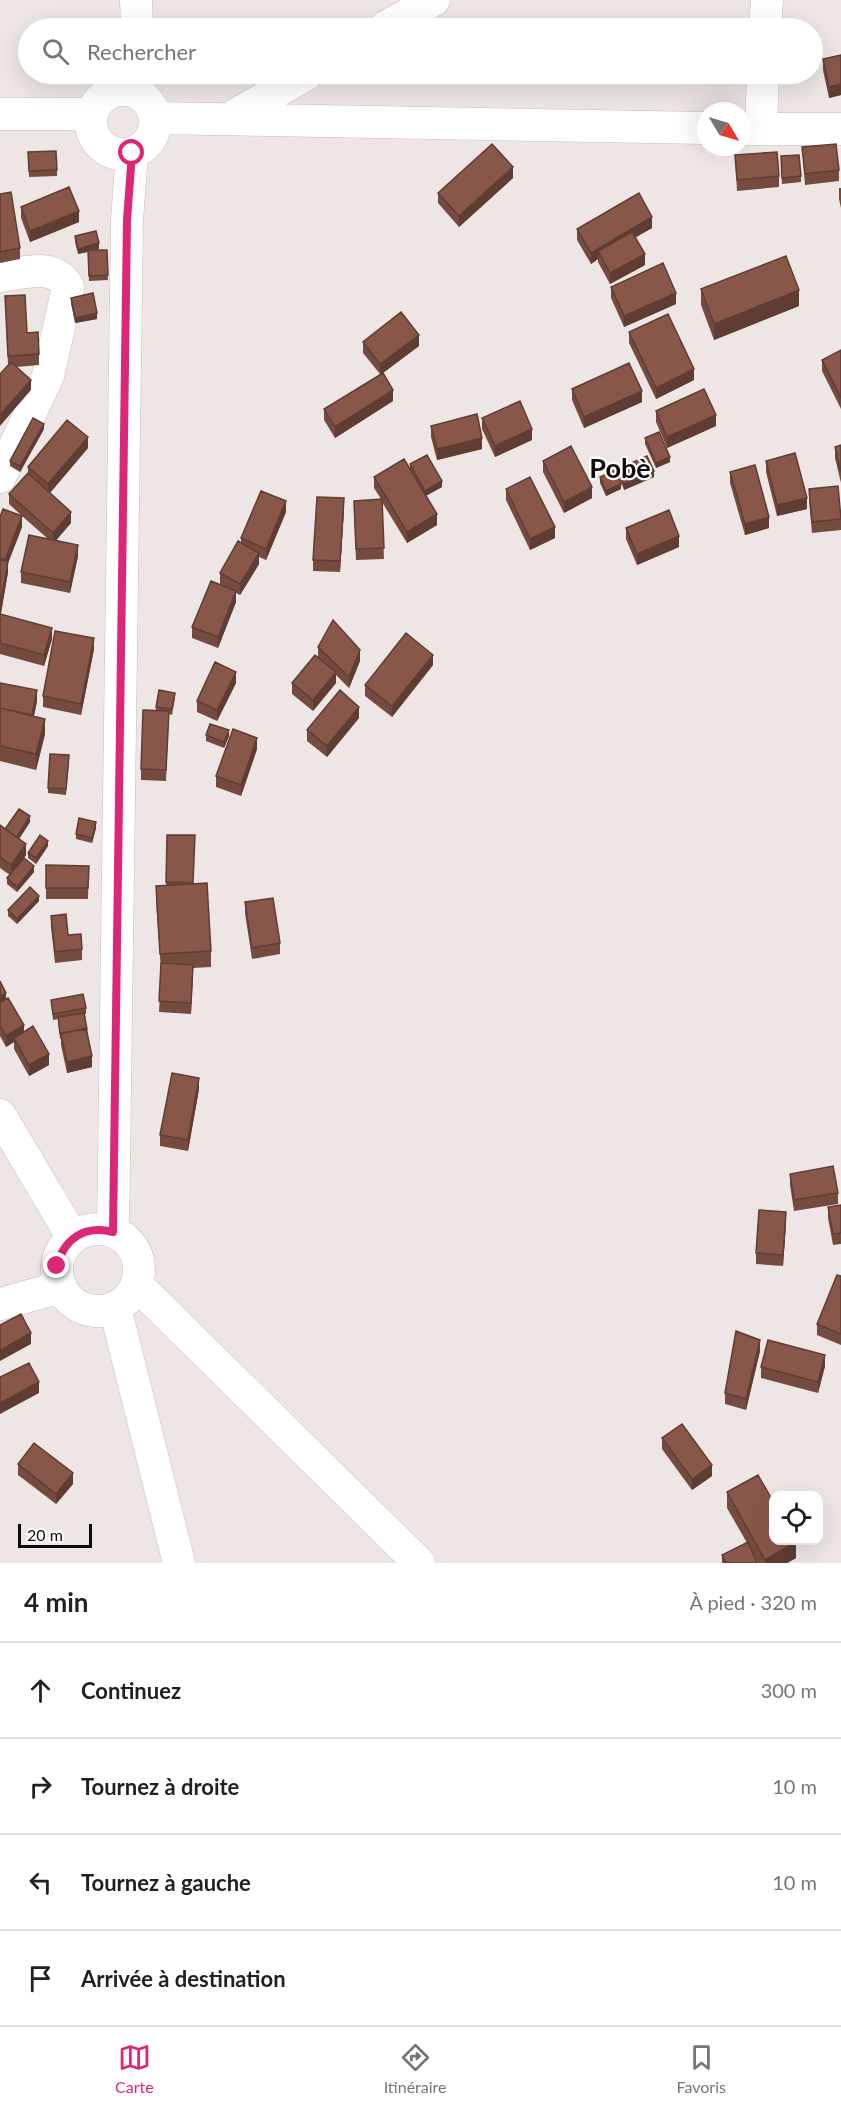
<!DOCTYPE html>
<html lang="fr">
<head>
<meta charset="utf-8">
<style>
	:root { --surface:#fff; --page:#f2f2f2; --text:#202124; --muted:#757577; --line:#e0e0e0; --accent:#db2777 }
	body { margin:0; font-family:Lato,sans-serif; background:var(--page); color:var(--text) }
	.controls { position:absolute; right:18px; bottom:18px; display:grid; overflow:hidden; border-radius:12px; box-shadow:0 6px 24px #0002 }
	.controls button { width:54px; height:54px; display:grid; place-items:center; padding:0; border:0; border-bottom:2px solid var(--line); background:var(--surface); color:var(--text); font:30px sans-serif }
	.compass { position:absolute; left:697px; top:102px; width:54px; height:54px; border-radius:50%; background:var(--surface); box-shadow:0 6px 24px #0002; rotate:128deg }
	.scale { position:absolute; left:18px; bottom:15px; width:74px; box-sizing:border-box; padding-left:6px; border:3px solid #0e0c0b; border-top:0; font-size:16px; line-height:21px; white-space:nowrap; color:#0e0c0b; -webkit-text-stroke:4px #fff; paint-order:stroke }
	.stop { position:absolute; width:18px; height:18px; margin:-14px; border:4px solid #db2777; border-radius:50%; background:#fff }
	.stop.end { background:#db2777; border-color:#fff; box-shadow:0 2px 6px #0008 }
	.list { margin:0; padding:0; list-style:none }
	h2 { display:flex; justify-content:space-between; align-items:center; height:78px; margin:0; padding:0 24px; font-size:26px }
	h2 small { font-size:20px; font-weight:400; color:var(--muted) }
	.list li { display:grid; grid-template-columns:39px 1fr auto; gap:18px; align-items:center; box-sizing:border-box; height:96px; padding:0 24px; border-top:2px solid var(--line) }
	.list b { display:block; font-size:22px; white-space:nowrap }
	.list em { font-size:20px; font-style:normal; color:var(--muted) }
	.icon { flex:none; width:33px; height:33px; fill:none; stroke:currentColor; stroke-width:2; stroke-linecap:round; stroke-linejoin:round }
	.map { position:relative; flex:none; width:841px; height:1563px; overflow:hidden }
	.search { position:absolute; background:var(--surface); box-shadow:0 6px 24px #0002; left:18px; right:18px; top:18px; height:66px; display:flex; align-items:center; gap:15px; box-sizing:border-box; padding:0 21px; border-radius:33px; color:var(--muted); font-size:22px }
	.sheet { height:462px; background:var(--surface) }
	nav { display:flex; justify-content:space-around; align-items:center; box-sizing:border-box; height:84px; border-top:2px solid var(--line); background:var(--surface); font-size:16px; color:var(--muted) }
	nav a { display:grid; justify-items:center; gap:3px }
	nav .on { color:var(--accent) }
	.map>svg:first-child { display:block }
</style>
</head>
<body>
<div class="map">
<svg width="841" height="1563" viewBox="0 0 841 1563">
	<rect width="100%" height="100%" fill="#ede6e4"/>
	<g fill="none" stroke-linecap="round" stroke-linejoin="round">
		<!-- minor casing -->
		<g stroke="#c5bebc" stroke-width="33">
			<path id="minor" d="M136 0 137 28
				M384 28 434 0
				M765 28 767 0
				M91 122a32 32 0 1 1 64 0a32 32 0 1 1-64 0Z
				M0 114H91
				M155 118 706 128
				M228 119 307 74
				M742 129H841
				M761 129 763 74
				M0 276C24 273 56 262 68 287L48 376 0 477
				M0 1115 73 1238
				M57 1270a41 41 0 1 1 82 0a41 41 0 1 1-82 0Z
				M113 1232 127 220 132 153
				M137 1285 419 1563
				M0 1304 61 1287
				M115 1308 179 1563"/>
		</g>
		<!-- minor -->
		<use href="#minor" stroke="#fff" stroke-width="32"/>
	</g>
	<!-- wall -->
	<path fill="#764b3f" d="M841 55V95L829 98 823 70V59Z
		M802 147 839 170V181L805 185Z
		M28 152 57 170V176L29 177Z
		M735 155 779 176V187L737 191Z
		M781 162 801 176V182L782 184Z
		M513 178 459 227 438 203V193Z
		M839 188H841V208L839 199Z
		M0 194 20 248V259L0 263Z
		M21 207 79 222 30 242 21 218Z
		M652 228 635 237 645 265 610 284 598 262V259L591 264 577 240V229Z
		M75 236 99 249 95 250H107L108 280 89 281 88 252 78 254 75 242Z
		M611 287 676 304 624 327 611 298Z
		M701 289 799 306 714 340 701 305Z
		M5 296 39 354V365L16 367 31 390 8 365Z
		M71 298 97 319 75 323 71 303Z
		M629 332 694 380 656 399 629 343Z
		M363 342 419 346 383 373 393 401 335 438 324 420V409L380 374 363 353Z
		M841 350V409L822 371V360Z
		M572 389 642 402 584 428 572 400Z
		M656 411 716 426 667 448 656 422Z
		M482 418 532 440 495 457 482 429Z
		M431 426 482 449 437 460 431 437Z
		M44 429 20 472 10 466V461Z
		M645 438 670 462 656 468 645 444Z
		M841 445V483L835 458V447Z
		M88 448 50 493 71 523 56 540 78 556 70 593 21 583V572L47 538 22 516V527L8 563V572L1 614 52 639 44 666 0 654V517L21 515 9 504V494L28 473V467Z
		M543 461 592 498 564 513 543 472Z
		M766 461 807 509 777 516 766 472Z
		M410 464 442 487 426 496 437 525 407 543 382 502 384 559 356 560 354 512 381 499 374 488V477L410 469Z
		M618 469 654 477 624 490 618 475Z
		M730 472 769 528 745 535 730 483Z
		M600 477 621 489 606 496 600 483Z
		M506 489 555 538 530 550 506 500Z
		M809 489 841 518V530L812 533 809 500Z
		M344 509 340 572 313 571V560Z
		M286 512 266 560 259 557V564L240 595 236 593V602L218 648 192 638V627L225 586 220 584V573L241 542V538Z
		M626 528 679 547 637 565 626 539Z
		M318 647 360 661 349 688 336 675V683L313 711 292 694V683L318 658Z
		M94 649 81 715 43 707V696Z
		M433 665 392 717 365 696V685Z
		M0 683 37 701 34 716 45 734 36 770 0 761Z
		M236 683 217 721 197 712V701Z
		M175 698 172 715 169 714 166 781 141 780V769L156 711V707Z
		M359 718 327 757 307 741V730Z
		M206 735 229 736 224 748 206 741Z
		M257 749 241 796 216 787V776Z
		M69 761 66 795 48 793V788Z
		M30 822 19 839 26 855 24 858 34 872 17 892 7 884V878L10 875 0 868V825L5 829Z
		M96 828 92 843 76 839V834Z
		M167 835 193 884 211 951V967L193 968 191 1014 159 1012 161 970 156 902V886H166Z
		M48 846 36 864 28 858V853Z
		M46 865 89 866 88 899H46Z
		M39 901 17 924 8 916V910Z
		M245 902 280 943V954L252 959 245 913Z
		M51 916 82 949V960L55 963 51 927Z
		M0 981 6 999 24 1032 49 1065 29 1076 14 1049V1042L6 1047 0 1036Z
		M51 1000 86 1008V1014H85L92 1067 67 1073 61 1045V1039H60L58 1019 53 1020Z
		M199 1089 188 1151 160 1146V1135Z
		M790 1174 838 1193V1204L794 1211 790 1185Z
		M841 1205V1244L833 1245 828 1218V1207Z
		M786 1223 783 1266 756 1264V1253Z
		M841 1276V1345L817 1335V1324Z
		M760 1351 746 1410 725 1404V1393Z
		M825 1366 818 1393 761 1378V1367Z
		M662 1438 712 1476 692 1490 662 1449Z
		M18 1464 73 1484 56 1504 18 1475Z
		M727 1492 796 1558 787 1563H758L754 1556 757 1563H722V1555L747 1543 727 1508Z"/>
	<!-- shaded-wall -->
	<path fill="#603d33" d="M841 84V95L829 98V87Z
		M513 167V178L459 227V216Z
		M79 211V222L30 242V231Z
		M652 217V228L602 257 598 251V259L591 264V253Z
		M99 243V249L78 254V249Z
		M645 254V265L610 284V273Z
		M799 290V306L714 340V324Z
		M676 293V304L624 327V316Z
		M97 313V319L75 323V318Z
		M419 335V346L380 375V364Z
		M694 369V380L656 399V388Z
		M31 380V390L0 426V415Z
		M393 390V401L335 438V427Z
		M642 391V402L584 428V417Z
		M716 415V426L667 448V437Z
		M44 424V429L20 472V466Z
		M532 429V440L495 457V446Z
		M88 437V448L48 495V484Z
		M482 438V449L437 460V449Z
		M670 457V462L656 468V463Z
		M654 471V477L624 490V484Z
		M442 481V487L425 496V491Z
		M621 484V489L606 496V491Z
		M592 487V498L564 513V502Z
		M344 498V509L340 572V561Z
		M807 498V509L777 516V505Z
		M286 501V512L266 560V549Z
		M71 512V523L53 544V533Z
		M437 514V525L407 543V532Z
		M22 516V527L8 563V572L0 618V607L5 571V560Z
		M769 517V528L745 535V524Z
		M555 527V538L530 550V539Z
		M679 536V547L637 565V554Z
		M78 545V556L70 593V582Z
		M259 553V564L240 595V584Z
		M236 591V602L218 648V637Z
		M52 628V639L44 666V655Z
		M94 638V649L81 715V704Z
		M360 650V661L349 688V677Z
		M433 655V665L392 717V706Z
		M236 672V683L217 721V710Z
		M336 672V683L313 711V700Z
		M37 690V701L32 726V715Z
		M359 707V718L327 757V746Z
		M45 719V734L36 770V754Z
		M229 730V736L224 748V742Z
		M257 738V749L241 796V785Z
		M30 816V822L17 842V837Z
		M96 822V828L92 843V838Z
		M48 841V846L36 864V858Z
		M26 844V855L11 876V865Z
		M34 866V872L17 892V887Z
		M39 896V901L17 924V919Z
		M193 965V976L191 1014V1003Z
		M6 993V1004L0 1008V997Z
		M24 1025V1036L14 1038V1042L6 1047V1036Z
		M49 1054V1065L29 1076V1065Z
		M92 1056V1067L67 1073V1062Z
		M199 1078V1089L188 1151V1140Z
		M786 1212V1223L783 1266V1255Z
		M31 1333V1344L0 1361V1350Z
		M760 1340V1351L746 1410V1399Z
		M825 1355V1366L818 1393V1382Z
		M39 1382V1393L0 1414V1403Z
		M712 1465V1476L692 1490V1479Z
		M73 1473V1484L56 1504V1494Z
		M796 1542V1558L787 1563H765V1560Z"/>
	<!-- building -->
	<path fill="#895749" stroke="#603d33" stroke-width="1.5" d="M841 55V84L829 87 823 59Z
		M492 144 513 167 459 216 438 193Z
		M836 144 839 170 805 174 802 147Z
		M56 151 57 170 29 171 28 152Z
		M777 152 779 176 737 180 735 155Z
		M799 155 801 176 782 178 781 156Z
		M69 187 79 211 30 231 21 207Z
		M11 192 20 248 0 252V194Z
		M639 193 652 217 591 253 577 229Z
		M96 231 99 243 78 249 75 236Z
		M632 232 645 254 610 273 598 251Z
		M88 250H107L108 275 89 276Z
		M786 256 799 290 714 324 701 289Z
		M663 263 676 293 624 316 611 287Z
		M93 293 97 313 75 318 71 298Z
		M25 295 27 333 38 332 39 354 8 356 5 296Z
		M401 312 419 335 380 364 363 342Z
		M668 314 694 369 656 388 629 332Z
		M841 350V398L822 360Z
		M11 362 31 380 0 415V374Z
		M629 363 642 391 584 417 572 389Z
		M383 373 393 390 335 427 324 409Z
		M704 389 716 415 667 437 656 411Z
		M520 401 532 429 495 446 482 418Z
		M477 414 482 438 437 449 431 426Z
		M33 418 44 424 20 466 10 461Z
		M67 420 88 437 48 484 28 467Z
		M659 432 670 457 656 463 645 438Z
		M841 445V472L835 447Z
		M571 446 592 487 564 502 543 461Z
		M795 453 807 498 777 505 766 461Z
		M427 455 442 481 425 491 410 464Z
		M647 456 654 471 624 484 618 469Z
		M404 459 437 514 407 532 374 477Z
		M755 465 769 517 745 524 730 472Z
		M615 470 621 484 606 491 600 477Z
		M28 473 71 512 53 533 9 494Z
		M530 477 555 527 530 539 506 489Z
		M838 486 841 519 812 522 809 489Z
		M261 491 286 501 266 549 241 538Z
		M317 497 344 498 340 561 313 560Z
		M382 499 384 548 356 549 354 501Z
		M3 509 22 516 5 560 0 558V517Z
		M669 510 679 536 637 554 626 528Z
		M29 535 78 545 70 582 21 572Z
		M238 541 259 553 240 584 220 573Z
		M0 560 8 561 0 607Z
		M211 581 236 591 218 637 192 627Z
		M0 614 52 628 44 655 0 643Z
		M333 620 360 650 349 677 318 647Z
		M55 631 94 638 81 704 43 696Z
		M406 633 433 655 392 706 365 685Z
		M315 655 336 672 313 700 292 683Z
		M215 662 236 672 217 710 197 701Z
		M0 683 37 690 32 715 0 708Z
		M159 690 175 693 172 709 156 707Z
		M340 690 359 707 327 746 307 730Z
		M0 708 45 719 36 754 0 746Z
		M143 710 169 711 166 770 141 769Z
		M210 724 229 730 224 742 206 735Z
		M233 729 257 738 241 785 216 776Z
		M50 754 69 755 66 789 48 788Z
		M19 809 30 816 17 837 5 829Z
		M79 818 96 822 92 838 76 834Z
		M0 825 26 844 11 865 0 857Z
		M40 835 48 841 36 858 28 853Z
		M167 835H195L193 883 166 882Z
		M24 858 34 866 17 887 7 878Z
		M46 865 89 866 88 888H46Z
		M207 883 211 951 160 954 156 886Z
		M30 887 39 896 17 919 8 910Z
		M273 898 280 943 252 948 245 902Z
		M66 914 68 935 81 934 82 949 55 952 51 916Z
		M161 963 193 965 191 1003 159 1001Z
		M0 981 6 993 0 997Z
		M83 994 86 1008 53 1014 51 1000Z
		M8 998 24 1025 6 1036 0 1025V1002Z
		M84 1013 87 1029 60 1033 58 1017Z
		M33 1026 49 1054 29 1065 14 1038Z
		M86 1028 92 1056 67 1062 61 1034Z
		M172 1073 199 1078 188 1140 160 1135Z
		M833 1166 838 1193 794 1200 790 1174Z
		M841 1205V1233L833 1234 828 1207Z
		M759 1210 786 1212 783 1255 756 1253Z
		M837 1275 841 1276V1334L817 1324Z
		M21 1314 31 1333 0 1350V1325Z
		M736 1331 760 1340 746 1399 725 1393Z
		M768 1340 825 1355 818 1382 761 1367Z
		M29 1363 39 1382 0 1403V1377Z
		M682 1424 712 1465 692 1479 662 1438Z
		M34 1443 73 1473 56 1494 18 1464Z
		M758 1475 774 1503V1540H795L796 1542 765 1560 727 1492Z
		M748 1542 757 1563H726L722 1555Z"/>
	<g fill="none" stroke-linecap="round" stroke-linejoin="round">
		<!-- route -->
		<path stroke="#db2777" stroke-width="8" d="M57 1266C64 1238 85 1225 113 1232L127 220 132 153"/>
	</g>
	<g text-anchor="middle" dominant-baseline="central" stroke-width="4.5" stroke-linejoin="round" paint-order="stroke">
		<!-- town labels -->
		<g font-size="27" font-weight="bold" fill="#0e0c0b" stroke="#fff">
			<text x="620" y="467">Pobè</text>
		</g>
	</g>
</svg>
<div class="controls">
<button><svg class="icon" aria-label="locate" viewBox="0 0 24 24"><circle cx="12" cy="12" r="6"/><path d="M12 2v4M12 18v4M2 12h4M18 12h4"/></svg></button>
</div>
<svg class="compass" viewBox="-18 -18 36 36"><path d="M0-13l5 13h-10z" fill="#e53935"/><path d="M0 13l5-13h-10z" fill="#757577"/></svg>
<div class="scale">20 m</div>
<div class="stop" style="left:132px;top:153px"></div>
<div class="stop end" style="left:57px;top:1266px"></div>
<div class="search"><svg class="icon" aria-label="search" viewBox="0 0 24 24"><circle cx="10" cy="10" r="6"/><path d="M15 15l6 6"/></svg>Rechercher</div>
</div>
<section class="sheet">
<h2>4 min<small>À pied · 320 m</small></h2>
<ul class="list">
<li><svg class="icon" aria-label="ahead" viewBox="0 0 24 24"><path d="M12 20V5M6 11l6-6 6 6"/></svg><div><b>Continuez</b></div><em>300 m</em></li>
<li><svg class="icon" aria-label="right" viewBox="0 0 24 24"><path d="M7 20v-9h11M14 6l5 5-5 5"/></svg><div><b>Tournez à droite</b></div><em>10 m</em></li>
<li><svg class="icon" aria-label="left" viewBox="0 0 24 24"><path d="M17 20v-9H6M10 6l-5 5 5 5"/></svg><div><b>Tournez à gauche</b></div><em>10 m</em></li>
<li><svg class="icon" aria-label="arrive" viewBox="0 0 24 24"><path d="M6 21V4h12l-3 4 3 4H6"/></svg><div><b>Arrivée à destination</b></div></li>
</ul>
</section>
<nav>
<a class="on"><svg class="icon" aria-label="map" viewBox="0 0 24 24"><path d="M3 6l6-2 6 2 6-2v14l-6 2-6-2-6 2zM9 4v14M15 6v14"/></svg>Carte</a>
<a><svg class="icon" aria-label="directions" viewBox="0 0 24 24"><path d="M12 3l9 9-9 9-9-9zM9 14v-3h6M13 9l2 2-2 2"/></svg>Itinéraire</a>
<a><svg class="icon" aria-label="saved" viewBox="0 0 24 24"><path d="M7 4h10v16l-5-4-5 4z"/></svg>Favoris</a>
</nav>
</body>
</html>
